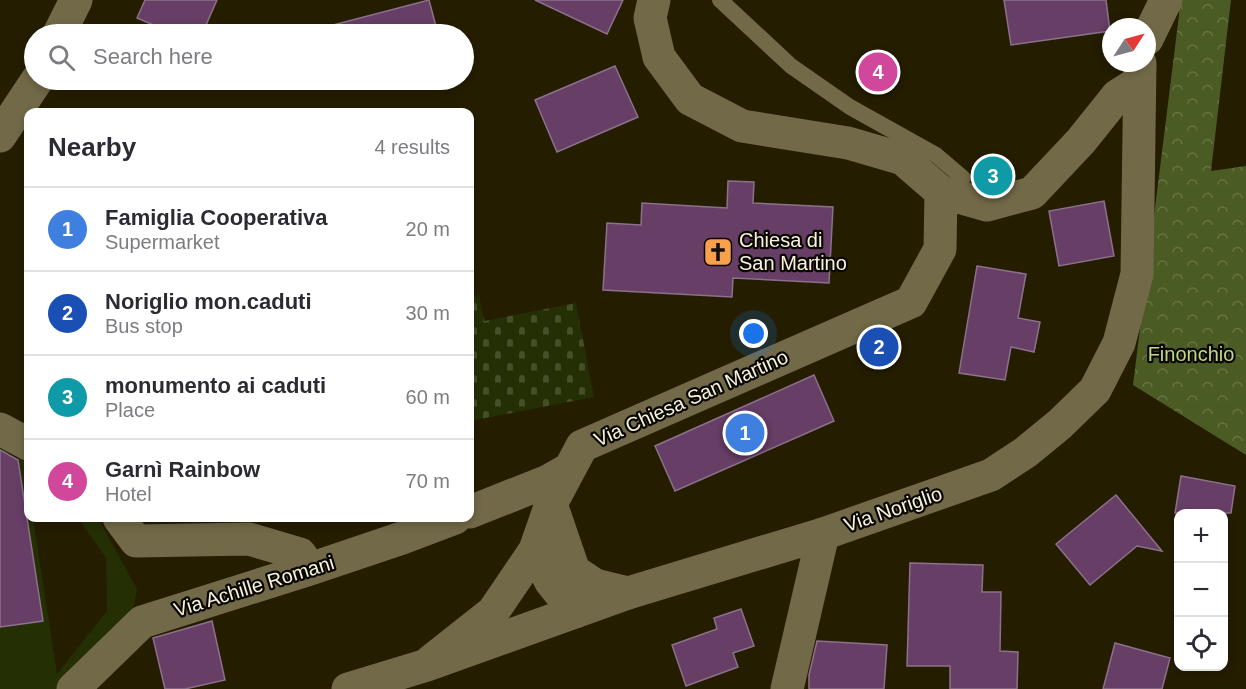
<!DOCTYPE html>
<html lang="en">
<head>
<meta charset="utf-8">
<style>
	:root { --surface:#fff; --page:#f2f2f3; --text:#2b2b33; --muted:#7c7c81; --line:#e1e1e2; --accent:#88603f }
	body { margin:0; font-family:Helvetica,sans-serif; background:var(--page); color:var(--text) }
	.controls { position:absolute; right:18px; bottom:18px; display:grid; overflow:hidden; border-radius:12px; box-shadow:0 3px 9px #0003 }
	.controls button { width:54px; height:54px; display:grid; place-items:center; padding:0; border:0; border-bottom:2px solid var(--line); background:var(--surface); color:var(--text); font:30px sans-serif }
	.compass { position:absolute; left:1102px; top:18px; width:54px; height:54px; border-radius:50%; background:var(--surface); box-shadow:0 3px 9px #0003; rotate:54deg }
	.you { position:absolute; left:754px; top:334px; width:21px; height:21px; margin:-15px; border:4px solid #fff; border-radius:50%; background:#1a73e8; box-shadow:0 0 0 9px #1a73e833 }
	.badge { display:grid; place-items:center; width:39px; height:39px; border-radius:50%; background:var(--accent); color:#fff; font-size:20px; font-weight:700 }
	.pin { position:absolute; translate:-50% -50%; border:3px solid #fff; box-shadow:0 2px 6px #0006 }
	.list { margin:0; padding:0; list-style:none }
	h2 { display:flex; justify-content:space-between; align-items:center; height:78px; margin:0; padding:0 24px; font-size:26px }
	h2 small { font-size:20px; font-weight:400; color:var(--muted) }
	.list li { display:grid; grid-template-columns:39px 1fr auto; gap:18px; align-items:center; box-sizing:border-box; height:84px; padding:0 24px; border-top:2px solid var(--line) }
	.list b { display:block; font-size:22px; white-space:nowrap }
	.list p { margin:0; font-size:20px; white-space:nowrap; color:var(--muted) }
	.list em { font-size:20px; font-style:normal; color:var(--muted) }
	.icon { flex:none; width:33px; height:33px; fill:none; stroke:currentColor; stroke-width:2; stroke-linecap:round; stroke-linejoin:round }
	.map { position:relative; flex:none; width:1246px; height:689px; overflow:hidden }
	.search { position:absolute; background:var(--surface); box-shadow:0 3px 9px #0003; left:24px; top:24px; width:450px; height:66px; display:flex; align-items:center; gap:15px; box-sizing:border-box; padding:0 21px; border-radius:33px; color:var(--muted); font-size:22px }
	.panel { position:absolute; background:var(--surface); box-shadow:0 3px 9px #0003; left:24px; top:108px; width:450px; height:414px; border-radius:12px }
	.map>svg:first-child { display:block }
</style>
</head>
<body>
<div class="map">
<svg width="1246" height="689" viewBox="0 0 1246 689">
	<defs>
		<pattern id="forest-crowns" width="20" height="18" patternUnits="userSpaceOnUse" patternTransform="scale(1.5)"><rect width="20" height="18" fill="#4b5b24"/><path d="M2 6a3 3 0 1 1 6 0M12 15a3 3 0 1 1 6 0" fill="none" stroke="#667344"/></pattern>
		<pattern id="cemetery-stones" width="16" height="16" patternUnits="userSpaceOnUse" patternTransform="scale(1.5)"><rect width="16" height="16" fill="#242f04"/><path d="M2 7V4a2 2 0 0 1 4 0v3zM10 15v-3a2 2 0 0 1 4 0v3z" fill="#454e28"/></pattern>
	</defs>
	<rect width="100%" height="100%" fill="#241d00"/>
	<!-- green -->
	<path fill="#242f04" d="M0 444 28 456V518H33L57 674 107 611 106 558 78 518H98L137 589 133 609 57 689H0V627L43 620 17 452 0 454Z"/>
	<!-- forest -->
	<path fill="url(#forest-crowns)" d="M1179 0H1231L1211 171 1246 166V455L1133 385 1179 15Z"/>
	<!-- cemetery -->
	<path fill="url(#cemetery-stones)" d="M479 295 484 321 576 303 594 397 470 421V297Z"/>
	<!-- building -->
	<path fill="#663e66" stroke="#8b718b" stroke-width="1.5" d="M145 0H217L202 34H175L137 18Z
		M429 0 438 34H330L329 26Z
		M535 0H623L607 34Z
		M1004 0H1106L1110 31 1011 45Z
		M615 66 638 117 557 152 535 100Z
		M728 181 754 182 753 203 833 207 829 283 733 278 732 297 603 290 607 223 641 225 642 203 727 208Z
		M1104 201 1114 256 1059 266 1049 211Z
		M977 266 1026 274 1018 318 1040 322 1034 352 1011 347 1005 380 959 373Z
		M814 375 834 421 675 491 655 446Z
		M0 450 18 460 43 621 0 627Z
		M1181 476 1235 486 1231 513H1175Z
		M1116 495 1162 551 1137 546 1090 585 1056 544Z
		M910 563 983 565 982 592H1001L1000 651 1018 652 1017 689H950V666H907Z
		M741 609 754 646 733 653 738 667 686 686 672 645 717 629 714 618Z
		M212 621 225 680 185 689H165L153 638Z
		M817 641 887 645 884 689H809V675Z
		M1115 643 1170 658 1162 689H1103Z"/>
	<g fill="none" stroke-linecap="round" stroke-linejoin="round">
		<!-- lane -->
		<path stroke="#726948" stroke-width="16" d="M720 0 791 66 850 107 936 155 963 178"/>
		<!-- street -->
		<path stroke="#726948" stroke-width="33" d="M654 0 650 18 659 57 690 99 742 126 848 143 903 159 941 192 987 205 1032 193 1081 141 1117 96 1139 82
			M59 34 76 0
			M0 136 37 80
			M0 429 28 444
			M551 504 574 571 595 585 628 593
			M470 512 548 481 569 469
			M119 518 136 541 249 539 300 554 310 569
			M535 550 551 582 575 612
			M431 661 493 612 535 550 551 504 582 446 911 302 940 249 941 192
			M73 689 142 622 310 569 402 538 455 518
			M787 689 823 534"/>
		<!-- secondary -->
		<path stroke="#726948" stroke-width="33" d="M1147 39 1166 0
			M348 689 427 665 628 593 823 534 991 475 1026 452 1060 424 1095 390 1119 343 1137 274 1140 63"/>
	</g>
	<!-- icons -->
	<defs>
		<g id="church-square" transform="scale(1.5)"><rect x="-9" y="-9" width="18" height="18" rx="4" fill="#f9a04d" stroke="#0a0700"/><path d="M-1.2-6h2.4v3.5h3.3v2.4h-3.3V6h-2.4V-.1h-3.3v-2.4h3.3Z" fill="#111"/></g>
	</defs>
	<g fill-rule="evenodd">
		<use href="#church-square" x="718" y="252"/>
	</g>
	<g text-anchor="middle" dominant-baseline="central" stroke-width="4.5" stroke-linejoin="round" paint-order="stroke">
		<!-- poi labels -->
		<g font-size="20" fill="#f7f3e0" stroke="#0a0700" text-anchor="start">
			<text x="739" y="240">Chiesa di<tspan x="739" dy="23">San Martino</tspan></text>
		</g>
		<!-- park labels -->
		<g font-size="20" fill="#bfd986" stroke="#0a0700">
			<text x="1191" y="354">Finonchio</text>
		</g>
		<!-- street labels -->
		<g font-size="20" fill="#f7f3e0" stroke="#0a0700">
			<text transform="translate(691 398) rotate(-24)">Via Chiesa San Martino</text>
			<text transform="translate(893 509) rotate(-19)">Via Noriglio</text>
			<text transform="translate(254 586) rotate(-17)">Via Achille Romani</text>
		</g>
	</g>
</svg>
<div class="controls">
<button>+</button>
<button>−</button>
<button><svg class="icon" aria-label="locate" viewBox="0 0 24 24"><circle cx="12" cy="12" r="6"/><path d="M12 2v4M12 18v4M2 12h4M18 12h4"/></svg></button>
</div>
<svg class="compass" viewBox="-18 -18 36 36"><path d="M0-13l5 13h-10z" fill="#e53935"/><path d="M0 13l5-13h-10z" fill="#7c7c81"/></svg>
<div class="you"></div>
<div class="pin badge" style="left:745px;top:433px;background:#3f7fe0">1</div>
<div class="pin badge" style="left:879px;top:347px;background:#1a4fb4">2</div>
<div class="pin badge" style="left:993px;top:176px;background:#0f9aa8">3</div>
<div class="pin badge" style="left:878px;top:72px;background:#d1479c">4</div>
<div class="search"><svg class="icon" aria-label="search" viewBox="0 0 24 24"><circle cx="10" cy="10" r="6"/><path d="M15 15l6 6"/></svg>Search here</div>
<section class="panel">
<h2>Nearby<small>4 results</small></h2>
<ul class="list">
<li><span class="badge" style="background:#3f7fe0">1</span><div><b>Famiglia Cooperativa</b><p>Supermarket</p></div><em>20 m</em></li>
<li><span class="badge" style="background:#1a4fb4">2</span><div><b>Noriglio mon.caduti</b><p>Bus stop</p></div><em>30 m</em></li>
<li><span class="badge" style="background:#0f9aa8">3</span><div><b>monumento ai caduti</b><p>Place</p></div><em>60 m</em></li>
<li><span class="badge" style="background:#d1479c">4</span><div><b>Garnì Rainbow</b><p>Hotel</p></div><em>70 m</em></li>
</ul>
</section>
</div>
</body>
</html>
